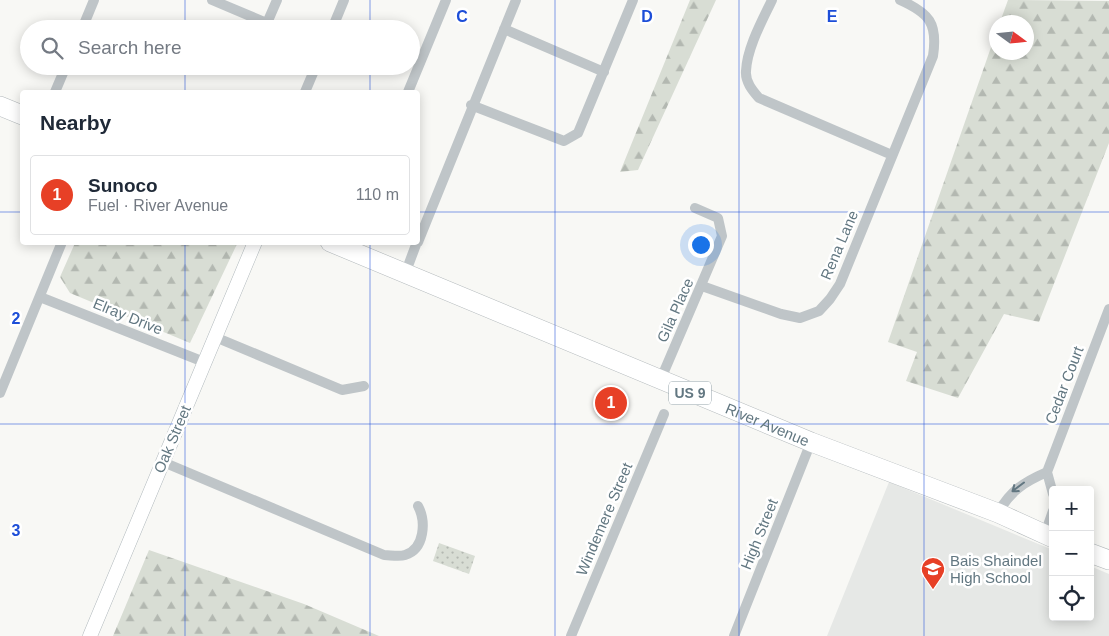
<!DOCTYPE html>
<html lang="en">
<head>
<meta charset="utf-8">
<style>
	:root { --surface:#fff; --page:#f6f6f7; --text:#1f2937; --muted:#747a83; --line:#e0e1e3; --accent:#e74026 }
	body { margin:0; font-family:Arial,sans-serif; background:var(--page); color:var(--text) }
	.controls { position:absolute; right:15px; bottom:15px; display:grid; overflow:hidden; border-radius:5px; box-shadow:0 2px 12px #0003 }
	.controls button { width:45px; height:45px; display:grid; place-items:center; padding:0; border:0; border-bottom:1px solid var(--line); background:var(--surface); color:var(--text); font:25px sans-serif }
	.compass { position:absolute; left:989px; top:15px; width:45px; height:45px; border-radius:50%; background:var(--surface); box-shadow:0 2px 12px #0003; rotate:105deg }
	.you { position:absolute; left:700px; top:244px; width:18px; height:18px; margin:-12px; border:4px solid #fff; border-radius:50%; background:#1a73e8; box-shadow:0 0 0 8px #1a73e833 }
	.badge { display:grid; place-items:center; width:32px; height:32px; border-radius:50%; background:var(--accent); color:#fff; font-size:16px; font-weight:700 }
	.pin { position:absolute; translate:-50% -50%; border:2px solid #fff; box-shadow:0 1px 5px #0006 }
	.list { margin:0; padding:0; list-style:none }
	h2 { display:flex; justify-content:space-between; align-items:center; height:65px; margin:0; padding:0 20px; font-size:21px }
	h2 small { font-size:16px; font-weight:400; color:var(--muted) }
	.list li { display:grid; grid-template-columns:32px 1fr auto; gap:15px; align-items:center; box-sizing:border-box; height:80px; margin:0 10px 10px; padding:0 10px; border:1px solid var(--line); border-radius:5px }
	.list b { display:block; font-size:19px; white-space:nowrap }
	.list p { margin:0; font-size:16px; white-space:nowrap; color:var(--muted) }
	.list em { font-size:16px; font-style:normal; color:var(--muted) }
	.icon { flex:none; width:28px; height:28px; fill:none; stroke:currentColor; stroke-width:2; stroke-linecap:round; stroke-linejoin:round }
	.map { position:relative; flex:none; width:1109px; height:636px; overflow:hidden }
	.search { position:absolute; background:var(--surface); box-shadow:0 2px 12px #0003; left:20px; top:20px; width:400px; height:55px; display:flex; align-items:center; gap:12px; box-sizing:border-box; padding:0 18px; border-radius:28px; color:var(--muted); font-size:19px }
	.panel { position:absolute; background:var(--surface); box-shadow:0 2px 12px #0003; left:20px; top:90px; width:400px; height:155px; border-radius:5px }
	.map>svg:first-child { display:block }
</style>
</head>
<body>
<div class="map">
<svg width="1109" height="636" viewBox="0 0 1109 636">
	<defs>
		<pattern id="forest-firs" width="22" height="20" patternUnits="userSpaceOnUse" patternTransform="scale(1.25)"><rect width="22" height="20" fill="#d8ddd4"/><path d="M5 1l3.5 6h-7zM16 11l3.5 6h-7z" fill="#b3b8b1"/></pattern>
		<pattern id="park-dots" width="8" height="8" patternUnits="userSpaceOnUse" patternTransform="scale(1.25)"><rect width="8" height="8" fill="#d8ddd4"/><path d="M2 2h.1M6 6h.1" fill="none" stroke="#b3b8b1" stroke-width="1.8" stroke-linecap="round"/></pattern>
	</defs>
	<rect width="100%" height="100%" fill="#f8f8f5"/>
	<!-- built -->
	<path fill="#e6e8e6" d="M889 482 1053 550V617H1090V566L1109 574V636H827Z"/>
	<!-- forest -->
	<path fill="url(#forest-firs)" d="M690 0H716L638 170 620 172Z
		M1008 0 1109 1V143L1039 322 1004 314 958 398 906 381 917 352 888 342 996 33V52H1026V22H1000Z
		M75 243 236 242 237 244 190 343 70 293 60 277Z
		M149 550 304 604 379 636H113Z"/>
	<!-- park -->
	<path fill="url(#park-dots)" d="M439 543 475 556 469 574 433 561Z"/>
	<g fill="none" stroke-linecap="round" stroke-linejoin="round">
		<!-- secondary casing -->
		<g stroke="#b1b9bd" stroke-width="15">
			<path id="secondary" d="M90 636 255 242"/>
		</g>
		<!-- highway casing -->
		<g stroke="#b2b8bb" stroke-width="20">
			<g id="highway">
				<path d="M0 106 22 115"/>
				<path id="s1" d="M330 242 811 442 998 513 1053 538"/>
				<path d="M1090 553 1109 560"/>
			</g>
		</g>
		<!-- street -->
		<path stroke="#bfc5c8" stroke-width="10" d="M212 0 281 29
			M772 0C762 21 747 48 746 71 745 82 753 91 759 98L892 155
			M267 23 277 0
			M82 29 94 0
			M332 29 344 0
			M504 29 604 72
			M55 92 66 66
			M305 92 316 66
			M408 92 446 0
			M471 105 564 141 578 133 633 0
			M418 242 516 0
			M405 274 417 242
			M702 286 781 314 800 318 819 311 830 299 840 284 933 56C938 23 929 13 900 0
			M40 297 204 362
			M215 337 342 390 364 386
			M660 381 722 236 718 218 695 208
			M0 393 62 242
			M163 462 384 555C390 555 399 557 405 555 425 549 426 521 418 506
			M1053 494 1047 472 1109 309
			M998 513C1010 491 1024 482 1047 472
			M1045 534 1053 511
			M571 636 664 414
			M734 636 811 442"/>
		<!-- secondary -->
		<use href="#secondary" stroke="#fff" stroke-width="14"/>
		<!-- highway -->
		<use href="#highway" stroke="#fff" stroke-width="19"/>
	</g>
	<!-- one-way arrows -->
	<defs><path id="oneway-shaft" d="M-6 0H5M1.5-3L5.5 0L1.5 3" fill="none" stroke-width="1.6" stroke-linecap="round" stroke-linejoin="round" transform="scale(1.25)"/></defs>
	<use stroke="#627781" href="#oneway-shaft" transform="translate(1018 487) rotate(143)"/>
	<!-- grid -->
	<path fill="none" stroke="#1d4ed8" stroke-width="1" stroke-opacity="0.55" d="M185 0V29M370 0V29M555 0V636M739 0V636M924 0V636M185 66V92M370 66V92M0 212H22M418 212H1109M185 242V636M370 242V636M0 424H1109"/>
	<!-- icons -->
	<defs>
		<g id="school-pin" transform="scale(1.25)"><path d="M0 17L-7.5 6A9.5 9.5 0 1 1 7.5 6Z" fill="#e74026" stroke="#fff"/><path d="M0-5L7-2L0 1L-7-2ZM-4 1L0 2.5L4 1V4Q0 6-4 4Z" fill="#fff"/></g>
	</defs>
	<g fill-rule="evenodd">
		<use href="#school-pin" x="933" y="569"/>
	</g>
	<g text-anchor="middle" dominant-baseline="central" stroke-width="5" stroke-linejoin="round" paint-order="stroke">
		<!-- shield labels -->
		<rect fill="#fff" stroke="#91a0a7" stroke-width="1" x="669" y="381.5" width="42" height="23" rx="4"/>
		<g font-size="14" font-weight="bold" fill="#627781">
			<text x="690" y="393">US 9</text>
		</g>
		<!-- street labels -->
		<g font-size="15" fill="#627781" stroke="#fff">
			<text transform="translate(839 245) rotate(-67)">Rena Lane</text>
			<text transform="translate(675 310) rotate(-66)">Gila Place</text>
			<text transform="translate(128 316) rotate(22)">Elray Drive</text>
			<text transform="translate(1064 385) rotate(-69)">Cedar Court</text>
			<text stroke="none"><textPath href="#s1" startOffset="474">River Avenue</textPath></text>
			<text transform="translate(172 439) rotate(-67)">Oak Street</text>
			<text transform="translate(604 519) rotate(-67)">Windemere Street</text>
			<text transform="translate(759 534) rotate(-68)">High Street</text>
		</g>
		<!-- poi labels -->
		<g font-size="15" fill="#627781" stroke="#fff" text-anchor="start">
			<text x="950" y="560">Bais Shaindel<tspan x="950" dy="17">High School</tspan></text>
		</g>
	</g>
	<g font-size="16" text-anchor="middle" font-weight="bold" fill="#1d4ed8" stroke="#fff" stroke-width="5" stroke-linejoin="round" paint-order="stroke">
		<text x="462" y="22">C</text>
		<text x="647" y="22">D</text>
		<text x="832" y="22">E</text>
		<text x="16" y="324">2</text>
		<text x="16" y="536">3</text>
	</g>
</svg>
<div class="controls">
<button>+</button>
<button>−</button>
<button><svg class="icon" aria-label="locate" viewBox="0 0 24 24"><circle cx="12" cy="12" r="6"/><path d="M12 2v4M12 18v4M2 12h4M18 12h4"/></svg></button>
</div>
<svg class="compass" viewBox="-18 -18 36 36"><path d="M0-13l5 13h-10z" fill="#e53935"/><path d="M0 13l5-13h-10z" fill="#747a83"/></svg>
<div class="you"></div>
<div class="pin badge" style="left:611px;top:403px">1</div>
<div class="search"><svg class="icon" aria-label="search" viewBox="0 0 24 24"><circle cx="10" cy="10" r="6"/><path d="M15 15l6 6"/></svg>Search here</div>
<section class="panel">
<h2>Nearby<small></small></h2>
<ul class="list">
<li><span class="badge">1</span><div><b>Sunoco</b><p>Fuel · River Avenue</p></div><em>110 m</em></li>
</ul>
</section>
</div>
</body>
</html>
